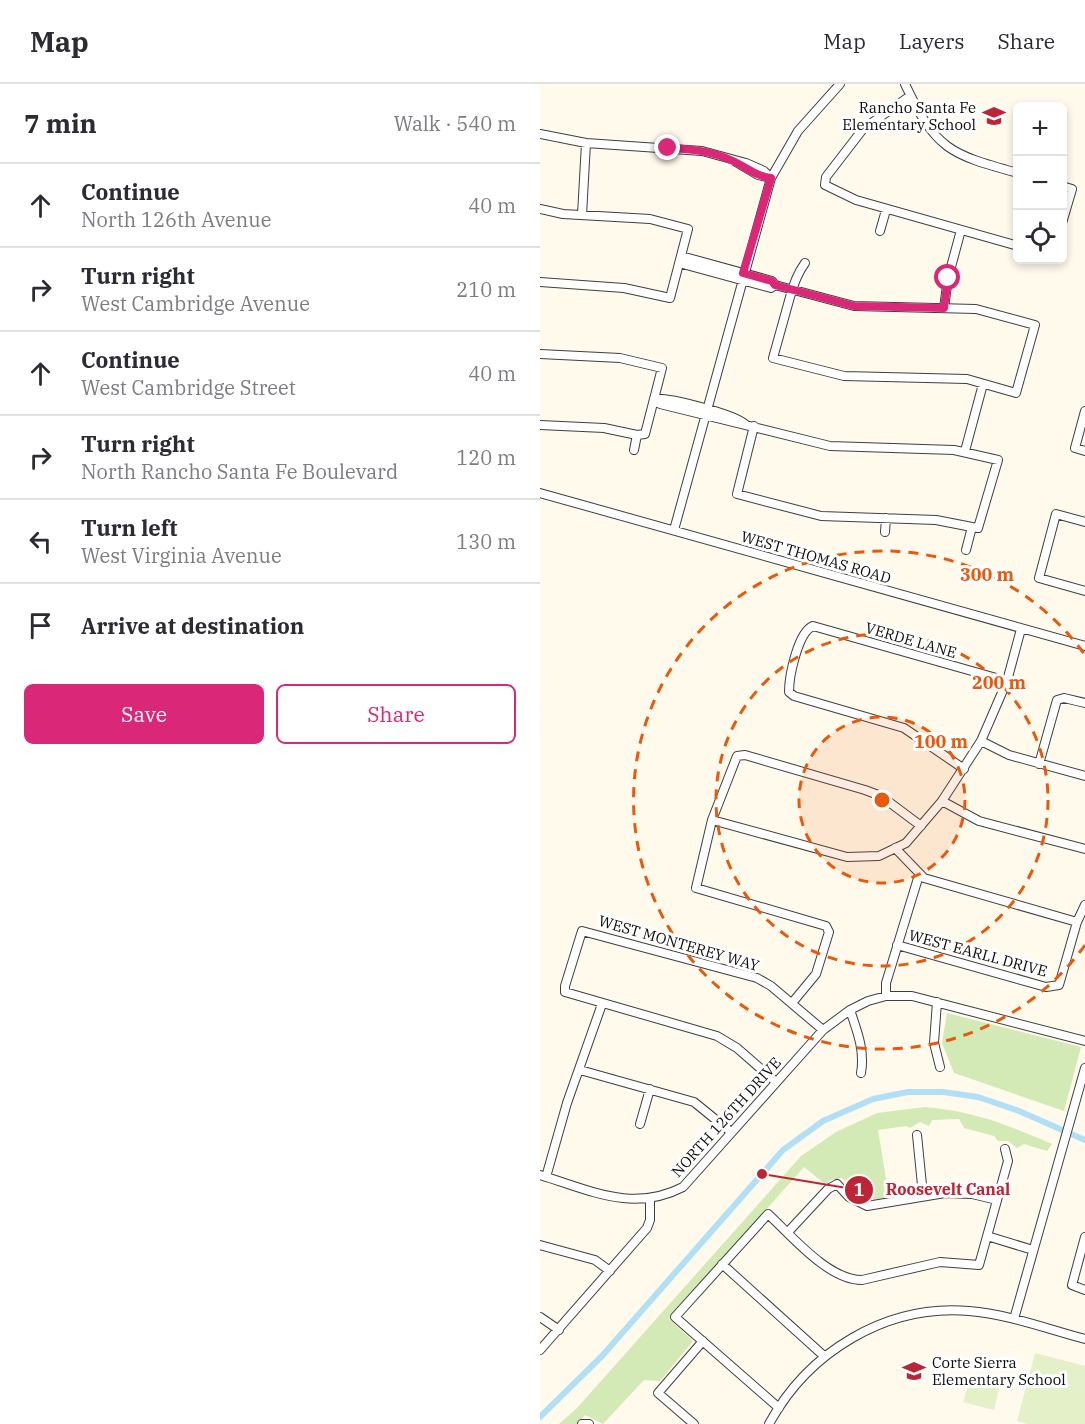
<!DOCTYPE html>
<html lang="en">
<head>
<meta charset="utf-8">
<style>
	:root { --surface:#fff; --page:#f7f7f7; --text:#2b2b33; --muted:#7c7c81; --line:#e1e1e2; --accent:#db2777 }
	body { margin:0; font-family:"IBM Plex Serif",serif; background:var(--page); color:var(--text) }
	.controls { position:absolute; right:18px; top:18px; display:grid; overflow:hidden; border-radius:9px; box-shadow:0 3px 9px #0003 }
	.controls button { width:54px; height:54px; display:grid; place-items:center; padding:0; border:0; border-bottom:2px solid var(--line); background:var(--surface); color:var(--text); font:30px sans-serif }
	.stop { position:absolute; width:18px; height:18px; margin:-14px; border:4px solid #db2777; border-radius:50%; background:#fff }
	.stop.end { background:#db2777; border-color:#fff; box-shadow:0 2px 6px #0008 }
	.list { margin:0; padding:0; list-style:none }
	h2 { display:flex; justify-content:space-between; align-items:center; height:78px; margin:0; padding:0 24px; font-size:26px }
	h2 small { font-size:20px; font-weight:400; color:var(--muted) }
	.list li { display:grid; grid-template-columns:39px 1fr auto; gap:18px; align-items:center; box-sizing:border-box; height:84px; padding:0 24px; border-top:2px solid var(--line) }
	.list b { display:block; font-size:22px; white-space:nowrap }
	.list p { margin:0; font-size:20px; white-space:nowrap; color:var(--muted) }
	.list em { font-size:20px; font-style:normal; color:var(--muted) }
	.actions { display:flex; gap:12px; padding:18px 24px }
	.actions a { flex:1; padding:14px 0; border:2px solid var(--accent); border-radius:9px; text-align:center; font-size:21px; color:var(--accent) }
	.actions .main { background:var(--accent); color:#fff }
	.icon { flex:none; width:33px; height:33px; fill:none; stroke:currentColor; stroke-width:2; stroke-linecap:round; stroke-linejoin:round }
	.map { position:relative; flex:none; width:545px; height:1340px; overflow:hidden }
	header { display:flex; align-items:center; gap:36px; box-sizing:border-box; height:84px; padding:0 30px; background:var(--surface); border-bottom:2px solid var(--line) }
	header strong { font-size:28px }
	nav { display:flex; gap:33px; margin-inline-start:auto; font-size:21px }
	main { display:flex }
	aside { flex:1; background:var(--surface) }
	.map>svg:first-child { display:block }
</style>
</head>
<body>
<header>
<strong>Map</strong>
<nav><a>Map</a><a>Layers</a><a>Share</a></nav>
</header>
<main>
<aside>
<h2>7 min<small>Walk · 540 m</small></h2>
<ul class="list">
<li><svg class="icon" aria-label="ahead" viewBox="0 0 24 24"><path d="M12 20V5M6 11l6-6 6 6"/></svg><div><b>Continue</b><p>North 126th Avenue</p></div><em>40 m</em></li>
<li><svg class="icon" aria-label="right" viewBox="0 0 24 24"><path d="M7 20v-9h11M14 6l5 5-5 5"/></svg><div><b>Turn right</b><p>West Cambridge Avenue</p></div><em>210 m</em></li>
<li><svg class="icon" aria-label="ahead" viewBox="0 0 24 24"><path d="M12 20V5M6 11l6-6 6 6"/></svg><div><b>Continue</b><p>West Cambridge Street</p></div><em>40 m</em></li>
<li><svg class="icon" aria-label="right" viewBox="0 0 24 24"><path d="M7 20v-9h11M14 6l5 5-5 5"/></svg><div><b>Turn right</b><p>North Rancho Santa Fe Boulevard</p></div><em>120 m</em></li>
<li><svg class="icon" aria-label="left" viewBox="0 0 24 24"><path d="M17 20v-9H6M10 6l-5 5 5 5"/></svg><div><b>Turn left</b><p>West Virginia Avenue</p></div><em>130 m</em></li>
<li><svg class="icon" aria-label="arrive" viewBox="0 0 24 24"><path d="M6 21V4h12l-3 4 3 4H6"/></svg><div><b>Arrive at destination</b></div></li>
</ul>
<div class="actions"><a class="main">Save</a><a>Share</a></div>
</aside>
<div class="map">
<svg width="545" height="1340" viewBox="0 0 545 1340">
	<rect width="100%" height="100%" fill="#fffaec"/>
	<!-- green -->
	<path fill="#d3e9b6" d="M407 929 541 963 524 1027 414 989 402 959Z
		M385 1023C437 1028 465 1040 512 1060L507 1067 484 1060 477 1064 468 1057H458L454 1052 424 1044 419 1035 392 1036 389 1042 380 1038 370 1044 366 1042 338 1046 349 1113C324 1120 318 1110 302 1094L291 1096 285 1100 264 1083 129 1235 153 1257 120 1297 104 1296 63 1340 45 1331 37 1340H19L37 1324 261 1072 296 1048 337 1029Z"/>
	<!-- pitch -->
	<path fill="#e4f0c8" d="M495 1269 545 1282V1340H487L477 1337Z
		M429 1298 459 1305 454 1326 423 1318Z"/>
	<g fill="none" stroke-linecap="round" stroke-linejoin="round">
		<!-- canal -->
		<path stroke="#b1e0f6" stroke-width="6" d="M0 1333 62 1272 243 1066 283 1037 333 1015 368 1008H403L438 1013 479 1027 545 1056"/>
		<!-- minor casing -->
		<g stroke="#3f3f3f" stroke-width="10">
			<path id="minor" d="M365 0C396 66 409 70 478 89
				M370 12 323 45 286 93 285 101 316 116 478 162
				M0 50 46 59 162 67 206 79 224 87 231 94
				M196 78 218 91 231 94
				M522 102 532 105 522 139
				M0 125 23 130 110 135 148 145 130 214 84 204 0 198
				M42 131 46 59
				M340 147 346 126
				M141 172 232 197 235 201 314 222 436 225 495 241 476 309 427 295 304 292 233 274 250 213C254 200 257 190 265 179
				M139 179 231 204 235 201
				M404 224 408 194 421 146
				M0 270 80 274 122 284 105 350 97 351 94 366
				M114 315 120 320 290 362 414 366 458 376 438 444 432 443 426 466
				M114 315C129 313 194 330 205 340
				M545 327 535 364 545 367
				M0 341 64 344 97 351
				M214 342 197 410 281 432 396 436 432 443
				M425 367 443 300
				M0 409 545 562
				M545 438 516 430 499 494 545 507
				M134 446 231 94 258 47 300 0
				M345 448 346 434
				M441 657 469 671 545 692
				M499 680 517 616 524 614 545 619
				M424 685 364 644 254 612 249 608C249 592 258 548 273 542L467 597
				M402 717 439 737 545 765
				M172 736 307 773 339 772 366 759 402 717 441 657 467 597 481 545
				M355 764 384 794 537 838
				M357 861 506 903 519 901 537 838 545 821
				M346 912V899L379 791
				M397 918 394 959 400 983
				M252 919 276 890 289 848 286 842 156 804 172 736 197 672 205 671 325 706 341 712 381 742
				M310 926C317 947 325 966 321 989
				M40 986 154 1018 191 1048
				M236 998 197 964 177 952 25 908V902L42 847 217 894 231 902 283 946
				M100 1040 110 1005
				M377 1051 383 1111
				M0 1091C50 1106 93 1129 143 1103L283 946 310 926 328 917 346 912H372L545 957
				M6 1093 27 1019 62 920
				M248 1148 288 1105 297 1100 309 1113 327 1122 405 1109 432 1110 457 1116
				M447 1152 493 1166
				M545 1153 532 1201 545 1206
				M0 1161 55 1176 70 1187
				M182 1180 284 1272
				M0 1233 19 1246
				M474 1235 545 984
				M0 1266 107 1144 110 1136V1116
				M239 1324 135 1233 228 1130C252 1152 288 1196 322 1196L400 1178 439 1181 468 1077 465 1065
				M42 1340H49
				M154 1340 118 1309 163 1257
				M229 1340C268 1268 346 1220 429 1227 468 1230 507 1245 545 1255"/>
		</g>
		<!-- minor -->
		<use href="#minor" stroke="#fff" stroke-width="8"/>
	</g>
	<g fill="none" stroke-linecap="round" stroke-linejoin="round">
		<!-- route -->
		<path stroke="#db2777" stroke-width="8" d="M128 64C151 65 172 67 193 77 206 83 215 92 231 94L203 189 232 197 235 201 314 222 404 224 408 194"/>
	</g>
	<!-- distance rings -->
	<circle cx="342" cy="716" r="83" fill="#e8590c" fill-opacity=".12"/>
	<g fill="none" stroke="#e8590c" stroke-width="3" stroke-dasharray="10 8">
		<circle cx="342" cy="716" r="83"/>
		<circle cx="342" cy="716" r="166"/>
		<path d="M545 861A249 249 0 1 1 545 571"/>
	</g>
	<!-- icons -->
	<defs>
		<g id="school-bare" transform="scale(1.8)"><path d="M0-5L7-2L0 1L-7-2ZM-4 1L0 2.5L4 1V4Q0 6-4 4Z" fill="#bc2535" stroke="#fff" stroke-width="2.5" paint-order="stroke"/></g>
	</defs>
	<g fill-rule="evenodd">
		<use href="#school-bare" x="454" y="32"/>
		<use href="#school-bare" x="374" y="1287"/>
	</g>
	<g text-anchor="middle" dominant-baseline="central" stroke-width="6" stroke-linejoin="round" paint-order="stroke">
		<!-- poi labels -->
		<g font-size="15" fill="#0c0c0c" stroke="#fff" text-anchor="end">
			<text x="436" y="23">Rancho Santa Fe<tspan x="436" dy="17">Elementary School</tspan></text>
			<text x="392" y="1278" text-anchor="start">Corte Sierra<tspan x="392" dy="17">Elementary School</tspan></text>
		</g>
		<!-- street labels -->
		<g font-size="15" fill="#0c0c0c" stroke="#fff">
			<text transform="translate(276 473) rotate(16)">WEST THOMAS ROAD</text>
			<text transform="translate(371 556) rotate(16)">VERDE LANE</text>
			<text transform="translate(139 859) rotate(16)">WEST MONTEREY WAY</text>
			<text transform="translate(438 869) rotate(15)">WEST EARLL DRIVE</text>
			<text transform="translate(186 1033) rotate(-48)">NORTH 126TH DRIVE</text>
		</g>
	</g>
	<circle cx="342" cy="716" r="9" fill="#e8590c" stroke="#fff" stroke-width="3"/>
	<g font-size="18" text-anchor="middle" font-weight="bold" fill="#e8590c" stroke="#fff" stroke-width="6" stroke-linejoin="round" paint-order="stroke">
		<text x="447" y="497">300 m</text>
		<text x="459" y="605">200 m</text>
		<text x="401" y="664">100 m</text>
	</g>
	<!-- callouts -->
	<path fill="none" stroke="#bc2535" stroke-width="2" d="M222 1090L319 1106"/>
	<g fill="#bc2535" stroke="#fff" stroke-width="2">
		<circle cx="222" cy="1090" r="6"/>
		<circle cx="319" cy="1106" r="15"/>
	</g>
	<g font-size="18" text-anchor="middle" font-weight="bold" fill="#fff">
		<text x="319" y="1112">1</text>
	</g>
	<g font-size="16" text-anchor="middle" font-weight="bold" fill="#bc2535" stroke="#fff" stroke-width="6" stroke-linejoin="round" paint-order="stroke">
		<text x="408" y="1111">Roosevelt Canal</text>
	</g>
</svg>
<div class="controls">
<button>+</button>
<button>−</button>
<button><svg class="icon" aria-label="locate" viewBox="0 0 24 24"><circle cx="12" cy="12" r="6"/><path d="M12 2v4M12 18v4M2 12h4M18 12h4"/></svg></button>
</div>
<div class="stop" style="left:408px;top:194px"></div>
<div class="stop end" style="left:128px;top:64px"></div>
</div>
</main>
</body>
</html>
